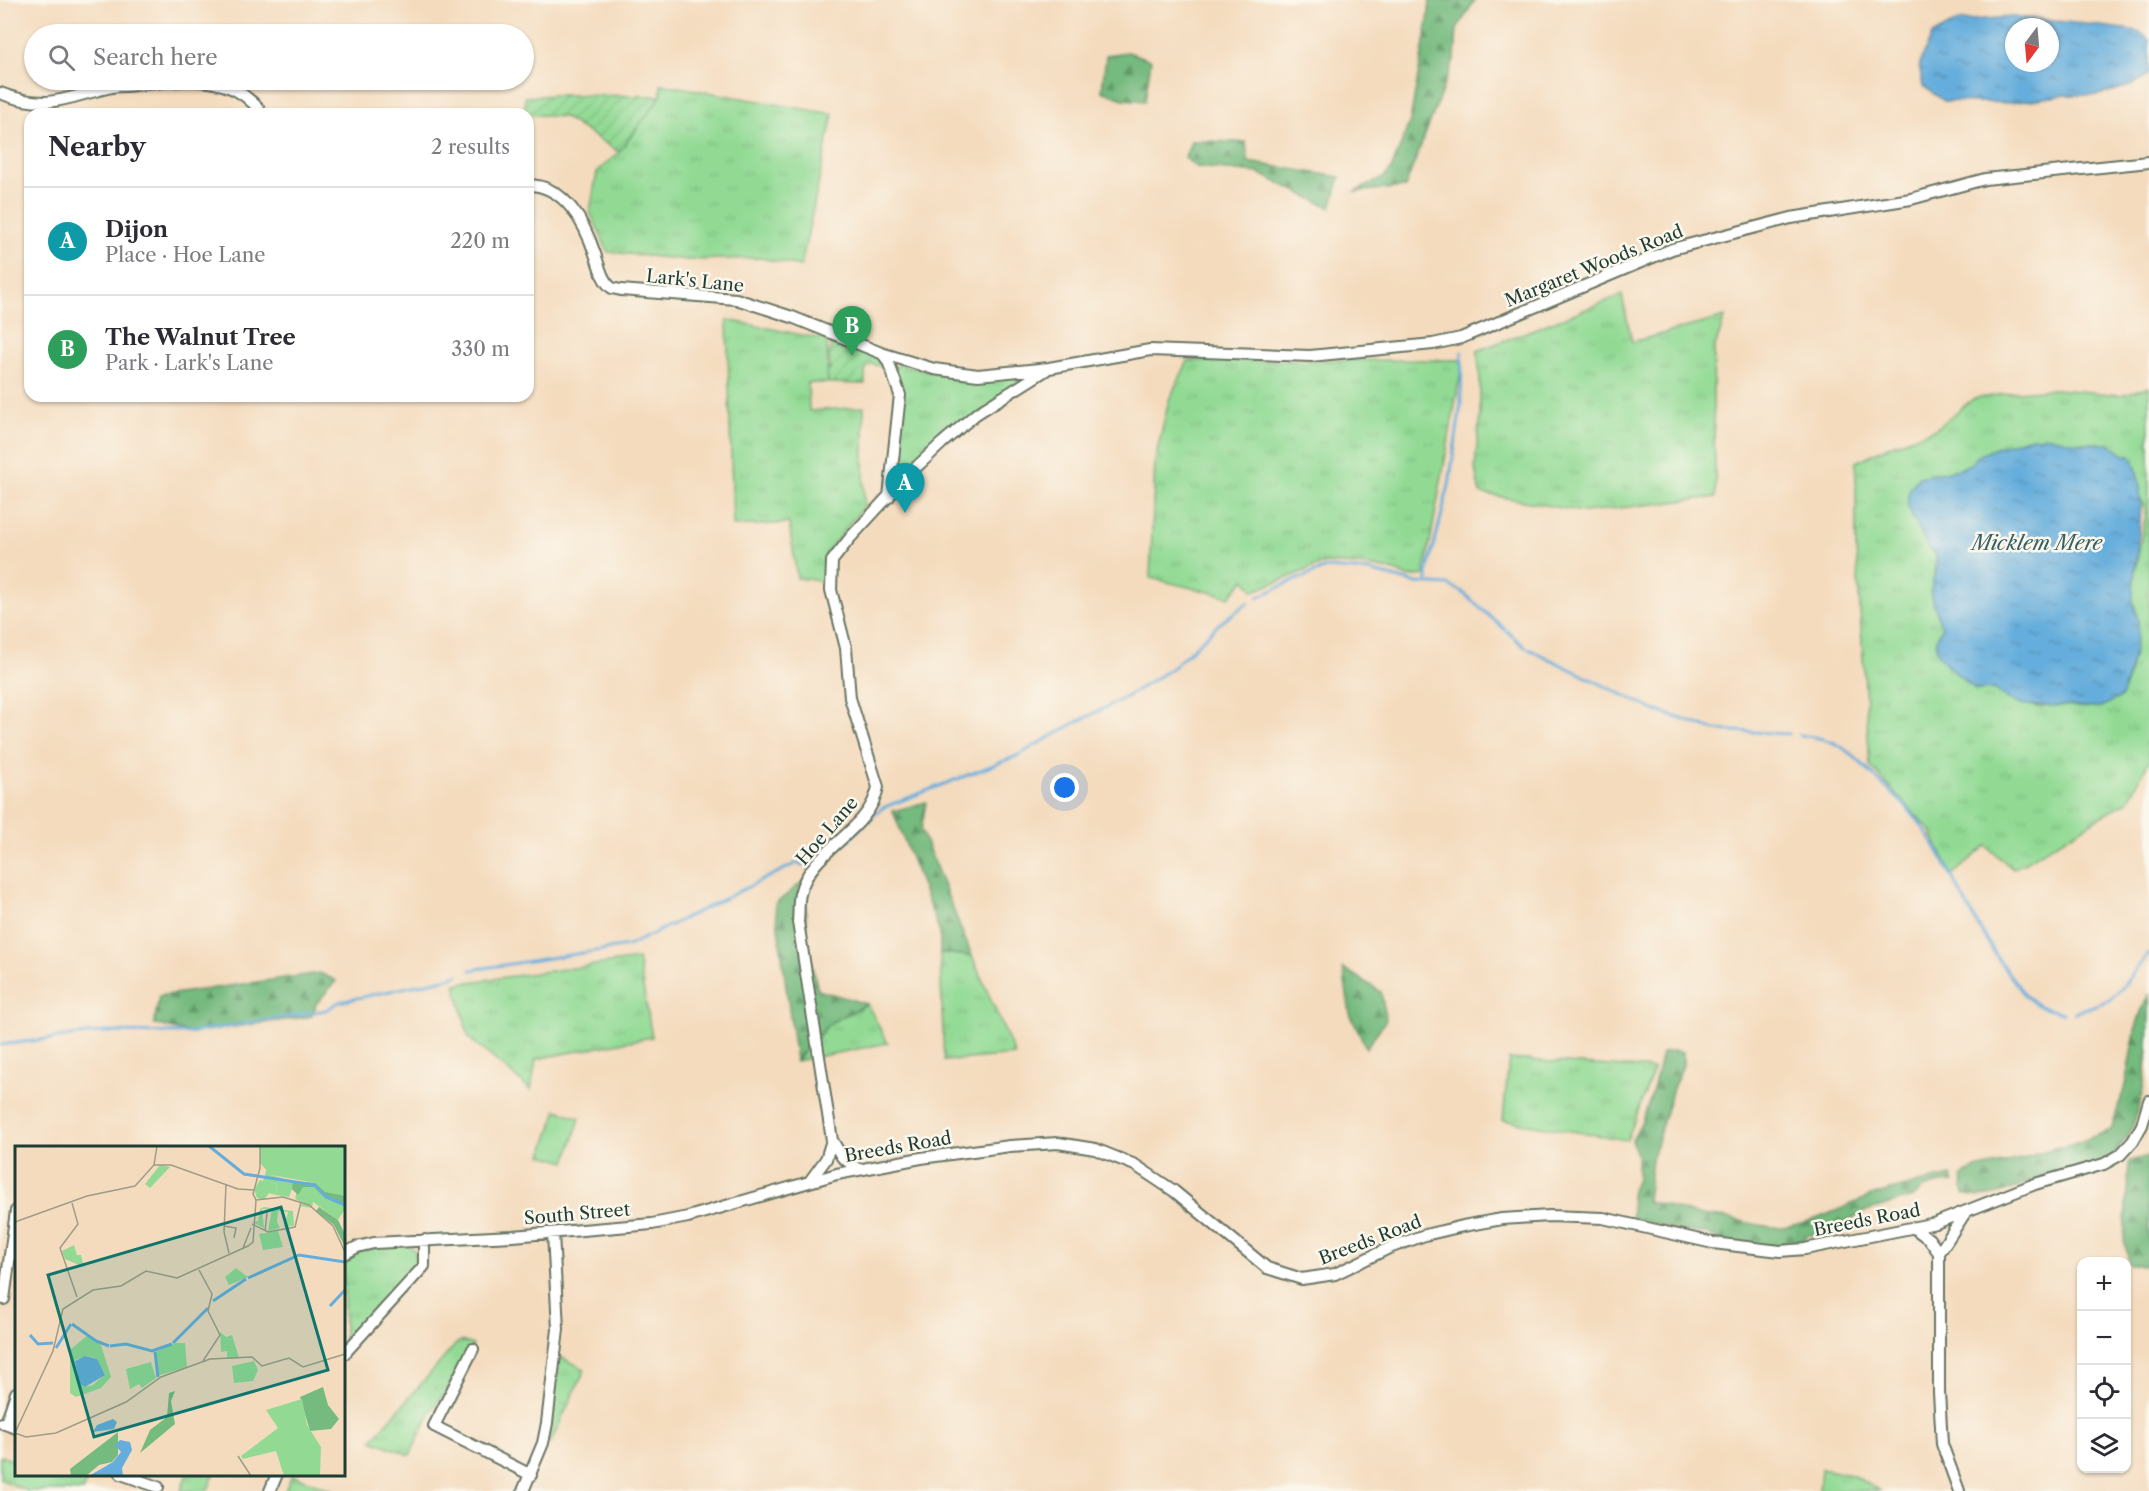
<!DOCTYPE html>
<html lang="en">
<head>
<meta charset="utf-8">
<style>
	:root { --surface:#fff; --page:#f7f7f7; --text:#2b2b33; --muted:#7c7c81; --line:#e1e1e2; --accent:#b5179e }
	body { margin:0; font-family:"Libre Caslon Text",serif; background:var(--page); color:var(--text) }
	.controls { position:absolute; right:18px; bottom:18px; display:grid; overflow:hidden; border-radius:12px; box-shadow:0 2px 4px #0004 }
	.controls button { width:54px; height:54px; display:grid; place-items:center; padding:0; border:0; border-bottom:2px solid var(--line); background:var(--surface); color:var(--text); font:30px sans-serif }
	.compass { position:absolute; left:2005px; top:18px; width:54px; height:54px; border-radius:50%; background:var(--surface); box-shadow:0 2px 4px #0004; rotate:196deg }
	.you { position:absolute; left:1065px; top:788px; width:21px; height:21px; margin:-15px; border:4px solid #fff; border-radius:50%; background:#1a73e8; box-shadow:0 0 0 9px #1a73e833 }
	.badge { display:grid; place-items:center; width:39px; height:39px; border-radius:50%; background:var(--accent); color:#fff; font-size:20px; font-weight:700 }
	.pin { position:absolute; translate:-50% -50px; filter:drop-shadow(0 2px 3px #0008) }
	.pin::after { content:''; position:absolute; top:32px; width:21px; height:18px; background:inherit; clip-path:polygon(0 0,100% 0,50% 100%) }
	.list { margin:0; padding:0; list-style:none }
	h2 { display:flex; justify-content:space-between; align-items:center; height:78px; margin:0; padding:0 24px; font-size:26px }
	h2 small { font-size:20px; font-weight:400; color:var(--muted) }
	.list li { display:grid; grid-template-columns:39px 1fr auto; gap:18px; align-items:center; box-sizing:border-box; height:108px; padding:0 24px; border-top:2px solid var(--line) }
	.list b { display:block; font-size:22px; white-space:nowrap }
	.list p { margin:0; font-size:20px; white-space:nowrap; color:var(--muted) }
	.list em { font-size:20px; font-style:normal; color:var(--muted) }
	.icon { flex:none; width:33px; height:33px; fill:none; stroke:currentColor; stroke-width:2; stroke-linecap:round; stroke-linejoin:round }
	.map { position:relative; flex:none; width:2149px; height:1491px; overflow:hidden }
	.search { position:absolute; background:var(--surface); box-shadow:0 2px 4px #0004; left:24px; top:24px; width:510px; height:66px; display:flex; align-items:center; gap:15px; box-sizing:border-box; padding:0 21px; border-radius:33px; color:var(--muted); font-size:22px }
	.panel { position:absolute; background:var(--surface); box-shadow:0 2px 4px #0004; left:24px; top:108px; width:510px; height:294px; border-radius:18px }
	.map>svg:first-child { display:block }
</style>
</head>
<body>
<div class="map">
<svg width="2149" height="1491" viewBox="0 0 2149 1491">
	<defs>
		<pattern id="grass-tufts" width="24" height="20" patternUnits="userSpaceOnUse" patternTransform="scale(1.5)"><rect width="24" height="20" fill="#92da94"/><path d="M3 7l-1-3M5 7V3M7 7l1-3M15 17l-1-3M17 17v-4M19 17l1-3" fill="none" stroke="#7dbc80"/></pattern>
		<pattern id="forest-firs" width="22" height="20" patternUnits="userSpaceOnUse" patternTransform="scale(1.5)"><rect width="22" height="20" fill="#75ba7e"/><path d="M5 1l3.5 6h-7zM16 11l3.5 6h-7z" fill="#5f9868"/></pattern>
		<pattern id="garden-furrows" width="10" height="10" patternUnits="userSpaceOnUse" patternTransform="scale(1.5)"><rect width="10" height="10" fill="#92da94"/><path d="M-1 1l2-2M0 10L10 0M9 11l2-2" fill="none" stroke="#7dbc80"/></pattern>
		<pattern id="water-ripples" width="26" height="14" patternUnits="userSpaceOnUse" patternTransform="scale(1.5)"><rect width="26" height="14" fill="#65addc"/><path d="M2 4q2-2 4 0t4 0M15 11q2-2 4 0t4 0" fill="none" stroke="#538eb3"/></pattern>
	</defs>
	<rect width="100%" height="100%" fill="#fbf7ec"/>
	<filter id="ink" filterUnits="userSpaceOnUse"><feTurbulence type="fractalNoise" baseFrequency=".0167" numOctaves="2"/><feDisplacementMap in="SourceGraphic" scale="12" xChannelSelector="R" yChannelSelector="G"/><feConvolveMatrix kernelMatrix="1 2 1 2 8 2 1 2 1" color-interpolation-filters="sRGB"/></filter>
	<filter id="wash" filterUnits="userSpaceOnUse"><feTurbulence type="fractalNoise" baseFrequency=".008" numOctaves="4" result="noise"/><feDisplacementMap in="SourceGraphic" scale="24" xChannelSelector="R" yChannelSelector="G"/><feGaussianBlur stdDeviation="1.35" result="paint"/><feColorMatrix in="noise" values="0 0 0 0 0 0 0 0 0 0 0 0 0 0 0 0 0 1.4 0 .05"/><feComposite in="paint" operator="in"/></filter>
	<g filter="url(#wash)">
		<rect width="100%" height="100%" fill="#f4dbbe"/>
		<!-- grass -->
		<path fill="url(#grass-tufts)" stroke="#588c64" stroke-width="1.5" fill-rule="evenodd" d="M661 84 833 114 801 266 760 258 689 260 608 252 590 212 597 172 619 152 661 96Z
			M1622 295 1632 342 1725 317 1714 350 1713 397 1716 497 1584 512 1480 493 1475 468 1480 413V375L1477 351Z
			M727 320 827 340 828 383H808L809 411 864 407V506L826 553 823 581 797 578 789 523 733 526Z
			M1463 360 1424 575 1408 577 1395 571 1362 565 1324 563 1254 591 1245 579 1229 597 1150 578 1155 460 1169 400 1188 361Z
			M900 364 959 378 1022 377V381L926 454 898 478 895 473 897 452 894 368Z
			M2149 387V761L2128 801 2013 869 1986 846 1952 875 1930 830 1870 766 1856 548V462L1889 446 1935 429 1973 399 2016 392 2056 389 2121 395ZM2032 437 2035 439 2050 437 2067 442 2100 443 2124 455 2146 513 2134 577 2132 597 2138 620 2135 644 2129 676 2121 697 2100 707 2087 708 2049 705 2041 708 2005 698 1994 689 1976 690 1946 664 1936 640 1942 628C1940 616 1932 606 1931 593 1931 579 1938 569 1936 556 1934 550 1930 544 1927 539 1912 515 1898 502 1919 477L1960 469 1972 463 1978 456 1998 447Z
			M940 953 972 956 1015 1055 944 1061Z
			M638 959 652 1037 536 1059 531 1090 469 1038 455 984Z
			M867 1004 888 1043 796 1061 830 1023Z
			M1509 1059 1654 1069 1627 1140 1503 1120Z
			M403 1243C414 1246 419 1254 414 1266L344 1342V1260L355 1251Z
			M461 1341 473 1345 445 1393 431 1411 410 1455 372 1440 457 1343Z
			M560 1357 585 1369 550 1444 547 1442Z
			M0 1456 16 1461V1474L88 1475 83 1491H27L0 1479Z
			M1821 1469 1852 1475 1880 1491H1819Z
			M187 1474H214V1475L207 1491H181Z
			M292 1475 335 1491H285Z"/>
		<!-- forest -->
		<path fill="url(#forest-firs)" stroke="#4a7c59" stroke-width="1.5" d="M1430 0H1475L1457 29 1455 57 1405 187 1354 192 1383 178 1391 170 1410 121 1428 21Z
			M1128 52 1151 60 1145 101 1123 99 1102 91 1106 55Z
			M1191 141 1246 142 1248 162 1340 177 1331 208 1258 173 1196 167 1185 158Z
			M926 802 921 830 972 956 940 953V933L893 811Z
			M806 879V941L818 990 867 1004 830 1023 796 1061 775 904Z
			M1343 968 1381 992 1386 1020 1366 1048 1350 1014Z
			M320 973 336 981 316 1004 312 1016 190 1033 154 1024 159 996Z
			M2149 995C2149 1047 2149 1138 2102 1162 2083 1170 2062 1169 2043 1176 2019 1185 1990 1204 1964 1194L1962 1176 1975 1169 2021 1159 2053 1148 2068 1146 2111 1130C2115 1116 2120 1103 2124 1089 2132 1057 2132 1024 2149 995Z
			M1673 1051 1683 1052V1065L1673 1088 1652 1159 1647 1201C1662 1204 1676 1209 1691 1213 1702 1216 1715 1216 1727 1218 1745 1221 1762 1228 1781 1227 1813 1224 1842 1207 1871 1196 1896 1187 1924 1182 1951 1176L1954 1182 1941 1183 1923 1188 1913 1197 1866 1211 1849 1221 1816 1235H1806L1803 1239 1814 1241V1245L1789 1249 1720 1241 1706 1233 1684 1232 1632 1218 1631 1193 1637 1179V1155L1632 1140C1648 1114 1655 1083 1662 1053Z
			M2149 1156V1265H2130L2124 1241 2129 1161Z"/>
		<!-- garden -->
		<path fill="url(#garden-furrows)" stroke="#588c64" stroke-width="1.5" d="M556 95 661 96 619 152 564 117 525 114V97Z
			M833 339 879 358 885 367 871 364 865 370V384L828 383 827 369H830L829 354Z"/>
		<!-- pitch -->
		<path fill="#92da94" stroke="#588c64" stroke-width="1.5" d="M557 1110 580 1118 566 1162 542 1155Z"/>
		<!-- water -->
		<path fill="url(#water-ripples)" stroke="#427588" stroke-width="1.5" fill-rule="evenodd" d="M2012 17 2086 24 2138 31 2149 40V74L2133 85 2099 95H2065L2011 103 1944 101 1923 86 1919 65 1932 35 1958 21ZM2014 27H2050V63H2014Z
			M2044 436 2077 443 2109 444 2124 455H2131C2149 491 2137 540 2134 580 2133 589 2132 598 2134 608 2135 612 2137 616 2138 621 2139 640 2128 679 2121 697 2114 700 2107 705 2099 707 2090 709 2080 707 2071 706 2039 704 2021 712 1994 689L1976 690C1964 679 1934 660 1936 642 1936 637 1940 632 1942 628L1931 595 1932 583 1937 570 1936 554 1928 548 1908 507V494L1911 487 1919 477 1960 469 1972 463 1978 456 1998 447 2032 437 2040 438Z"/>
		<g fill="none" stroke-linecap="round" stroke-linejoin="round">
			<!-- stream -->
			<path stroke="#65addc" stroke-width="3" d="M1427 582V573L1449 485 1461 404 1462 352
				M1258 597 1288 583 1326 568 1369 571 1416 583 1448 585 1461 591 1525 647 1654 710 1715 730 1789 734
				M1799 735C1839 738 1849 751 1876 778 1893 794 1914 812 1926 832 1956 878 1976 930 2009 974 2017 984 2023 995 2033 1002 2041 1008 2053 1011 2063 1013
				M824 863 882 808 1017 756 1075 723 1126 697 1172 668 1219 624 1249 602
				M471 970 628 946 797 863 804 865
				M2074 1013 2109 1000 2121 989 2149 953
				M0 1045 103 1032 190 1033 326 1010 339 1002 445 979 458 975"/>
		</g>
	</g>
	<g filter="url(#ink)">
		<g fill="none" stroke-linecap="round" stroke-linejoin="round">
			<!-- minor casing -->
			<g stroke="#6a7464" stroke-width="14">
				<path id="minor" d="M0 93C15 99 29 102 45 102 68 101 89 91 112 87 116 86 121 86 126 86 162 83 215 71 246 97 252 102 259 107 261 114
					M528 185C565 185 585 224 595 254 599 265 602 281 612 288 613 288 620 290 621 290L736 299 792 317 881 353 934 369 978 375 1049 368 1150 350 1310 356 1433 344 1461 338 1672 249 1791 218 1911 199 1985 179 2149 162
					M882 353 888 361 900 395 889 497
					M859 1170 842 1157 832 1140 798 922C799 913 798 902 800 894 810 849 870 832 878 787L850 698 846 648 831 590 832 561 850 538 909 474 942 443 976 414 1046 370
					M810 1181 826 1159 832 1140
					M1914 1228 1929 1239 1939 1253V1392L1942 1444 1959 1491
					M1939 1253 1965 1213
					M344 1254 357 1247 374 1243 513 1236 652 1224 688 1217 837 1174 921 1158 1010 1146 1058 1143 1095 1149 1135 1165 1174 1191 1267 1268 1302 1279 1335 1274 1389 1248 1425 1235 1463 1226 1502 1219 1550 1216 1603 1218 1713 1243 1780 1251 1805 1249 1936 1223 2035 1184 2104 1164 2120 1155 2133 1141 2142 1125 2149 1101
					M4 1299 16 1211
					M473 1349 434 1426 531 1475
					M344 1354 424 1266V1240
					M2 1423 16 1428
					M6 1423 16 1393
					M121 1474 158 1487
					M270 1491 277 1474
					M523 1491 543 1443 547 1423 558 1329 553 1233"/>
			</g>
			<!-- minor -->
			<use href="#minor" stroke="#fff" stroke-width="10"/>
		</g>
	</g>
	<g text-anchor="middle" dominant-baseline="central" stroke-width="5" stroke-linejoin="round" paint-order="stroke">
		<!-- street labels -->
		<g font-size="18" fill="#1f3d34" stroke="#fbf7ec">
			<text transform="translate(1594 266) rotate(-22)">Margaret Woods Road</text>
			<text transform="translate(695 281) rotate(6)">Lark's Lane</text>
			<text transform="translate(827 831) rotate(-49)">Hoe Lane</text>
			<text transform="translate(898 1147) rotate(-10)">Breeds Road</text>
			<text transform="translate(577 1214) rotate(-5)">South Street</text>
			<text transform="translate(1867 1220) rotate(-11)">Breeds Road</text>
			<text transform="translate(1370 1240) rotate(-21)">Breeds Road</text>
		</g>
		<!-- water labels -->
		<g font-size="20" font-style="italic" fill="#345f66" stroke="#fbf7ec">
			<text x="2037" y="543">Micklem Mere</text>
		</g>
	</g>
	<!-- overview -->
	<g transform="translate(15 1146)">
		<rect width="330" height="330" fill="#f4dbbe"/>
		<path d="M252 22 256 29 330 50V63L323 74 298 56 297 62 285 60 289 57 280 53 282 45 277 43 274 51 261 49 262 38 248 35ZM249 61 278 65 279 79 278 80 269 81 273 66 263 65 262 76 265 82 253 85 257 63H247L249 82 237 76 243 75 245 63ZM59 99 62 109H66L69 121 50 113 47 105ZM221 122 233 131 214 139 210 131ZM205 186 211 191 217 189 224 212 212 213V205L206 206ZM73 189 86 199 96 231 86 242 61 251 55 247V212L56 203ZM71 210 80 212 90 228 78 239 70 241 63 235 60 214ZM161 197H170L172 221 142 230 140 206ZM239 215 243 224 238 235 219 237 217 220ZM136 216 141 232 127 242 124 238 115 243 111 223Z" fill="#92da94" fill-rule="evenodd"/>
		<path d="M278 35 300 37 330 50V57L315 54 299 41H288L283 49 277 43ZM304 61 323 74 330 88V101L319 79 301 65ZM308 241 313 259 324 273 316 283 295 285 285 251ZM160 245 156 255 160 278 125 307 135 284 152 271 154 247ZM103 286V309L97 316 84 319 71 330H56L55 323Z" fill="#75ba7e"/>
		<path d="M245 34 262 38 261 49 254 47 249 54 242 52 239 43Z" fill="#92da94"/>
		<path d="M245 0H330V50L310 46 300 37 256 29 245 17ZM263 85 268 101 248 104 244 88ZM287 253 292 279 306 301 305 330H269L261 305 228 313 226 310 263 282 251 264Z" fill="#92da94"/>
		<path d="M145 19 155 21 135 42 130 38Z" fill="#92da94"/>
		<path d="M261 289 269 292 268 300 250 307 243 305 244 296ZM267 322a8 8 0 1 1 16 0a8 8 0 1 1-16 0Z" fill="#92da94"/>
		<path d="M70 210 82 213 90 229 70 241 64 237 60 215ZM98 273 102 276 99 283 78 286 82 279ZM105 294 115 296 117 304 107 322 108 330H74L98 316 106 306 100 299Z" fill="#65addc"/>
		<path fill="none" stroke="#65addc" stroke-width="3" d="M194 0 229 28 299 39 311 51 330 59M233 132 284 109 330 116M198 155 231 133M315 160 330 144M57 178 81 195 94 200M15 189 23 198 38 197M158 197 193 162M95 200 111 198 137 205 157 198M41 202 56 178M140 206 143 231"/>
		<path fill="none" stroke="#9f9c87" stroke-width="1.5" d="M139 19H156L223 43 239 44M211 38 209 86 214 107M241 54 268 51 294 59 318 80 330 106M241 54 238 48 245 22V0M57 57 63 78 45 102 62 151M0 76 72 50 120 40 139 19 142 0M237 78 253 86 280 81 286 56M209 80 221 82 219 92M250 85 252 67M228 102 236 82M184 124 197 148 193 165 205 189 188 215M0 287 38 205 48 163 78 144 106 140 131 125 162 132 233 100 238 96 241 54M0 287 11 291 41 287 111 256 146 231 195 213 237 211 247 220 274 212 288 221 330 208M223 310 236 330"/>
		<path fill="#0f766e" fill-opacity="0.15" stroke="#0f766e" stroke-width="3" d="M266 61 313 224 79 291 33 129Z"/>
		<rect width="330" height="330" fill="none" stroke="#1f3d34" stroke-width="3"/>
	</g>
</svg>
<div class="controls">
<button>+</button>
<button>−</button>
<button><svg class="icon" aria-label="locate" viewBox="0 0 24 24"><circle cx="12" cy="12" r="6"/><path d="M12 2v4M12 18v4M2 12h4M18 12h4"/></svg></button>
<button><svg class="icon" aria-label="layers" viewBox="0 0 24 24"><path d="M12 4l9 5-9 5-9-5zM3 14l9 5 9-5"/></svg></button>
</div>
<svg class="compass" viewBox="-18 -18 36 36"><path d="M0-13l5 13h-10z" fill="#e53935"/><path d="M0 13l5-13h-10z" fill="#7c7c81"/></svg>
<div class="you"></div>
<div class="pin badge" style="left:905px;top:513px;background:#0f9aa8">A</div>
<div class="pin badge" style="left:852px;top:356px;background:#2e9e5b">B</div>
<div class="search"><svg class="icon" aria-label="search" viewBox="0 0 24 24"><circle cx="10" cy="10" r="6"/><path d="M15 15l6 6"/></svg>Search here</div>
<section class="panel">
<h2>Nearby<small>2 results</small></h2>
<ul class="list">
<li><span class="badge" style="background:#0f9aa8">A</span><div><b>Dijon</b><p>Place · Hoe Lane</p></div><em>220 m</em></li>
<li><span class="badge" style="background:#2e9e5b">B</span><div><b>The Walnut Tree</b><p>Park · Lark's Lane</p></div><em>330 m</em></li>
</ul>
</section>
</div>
</body>
</html>
